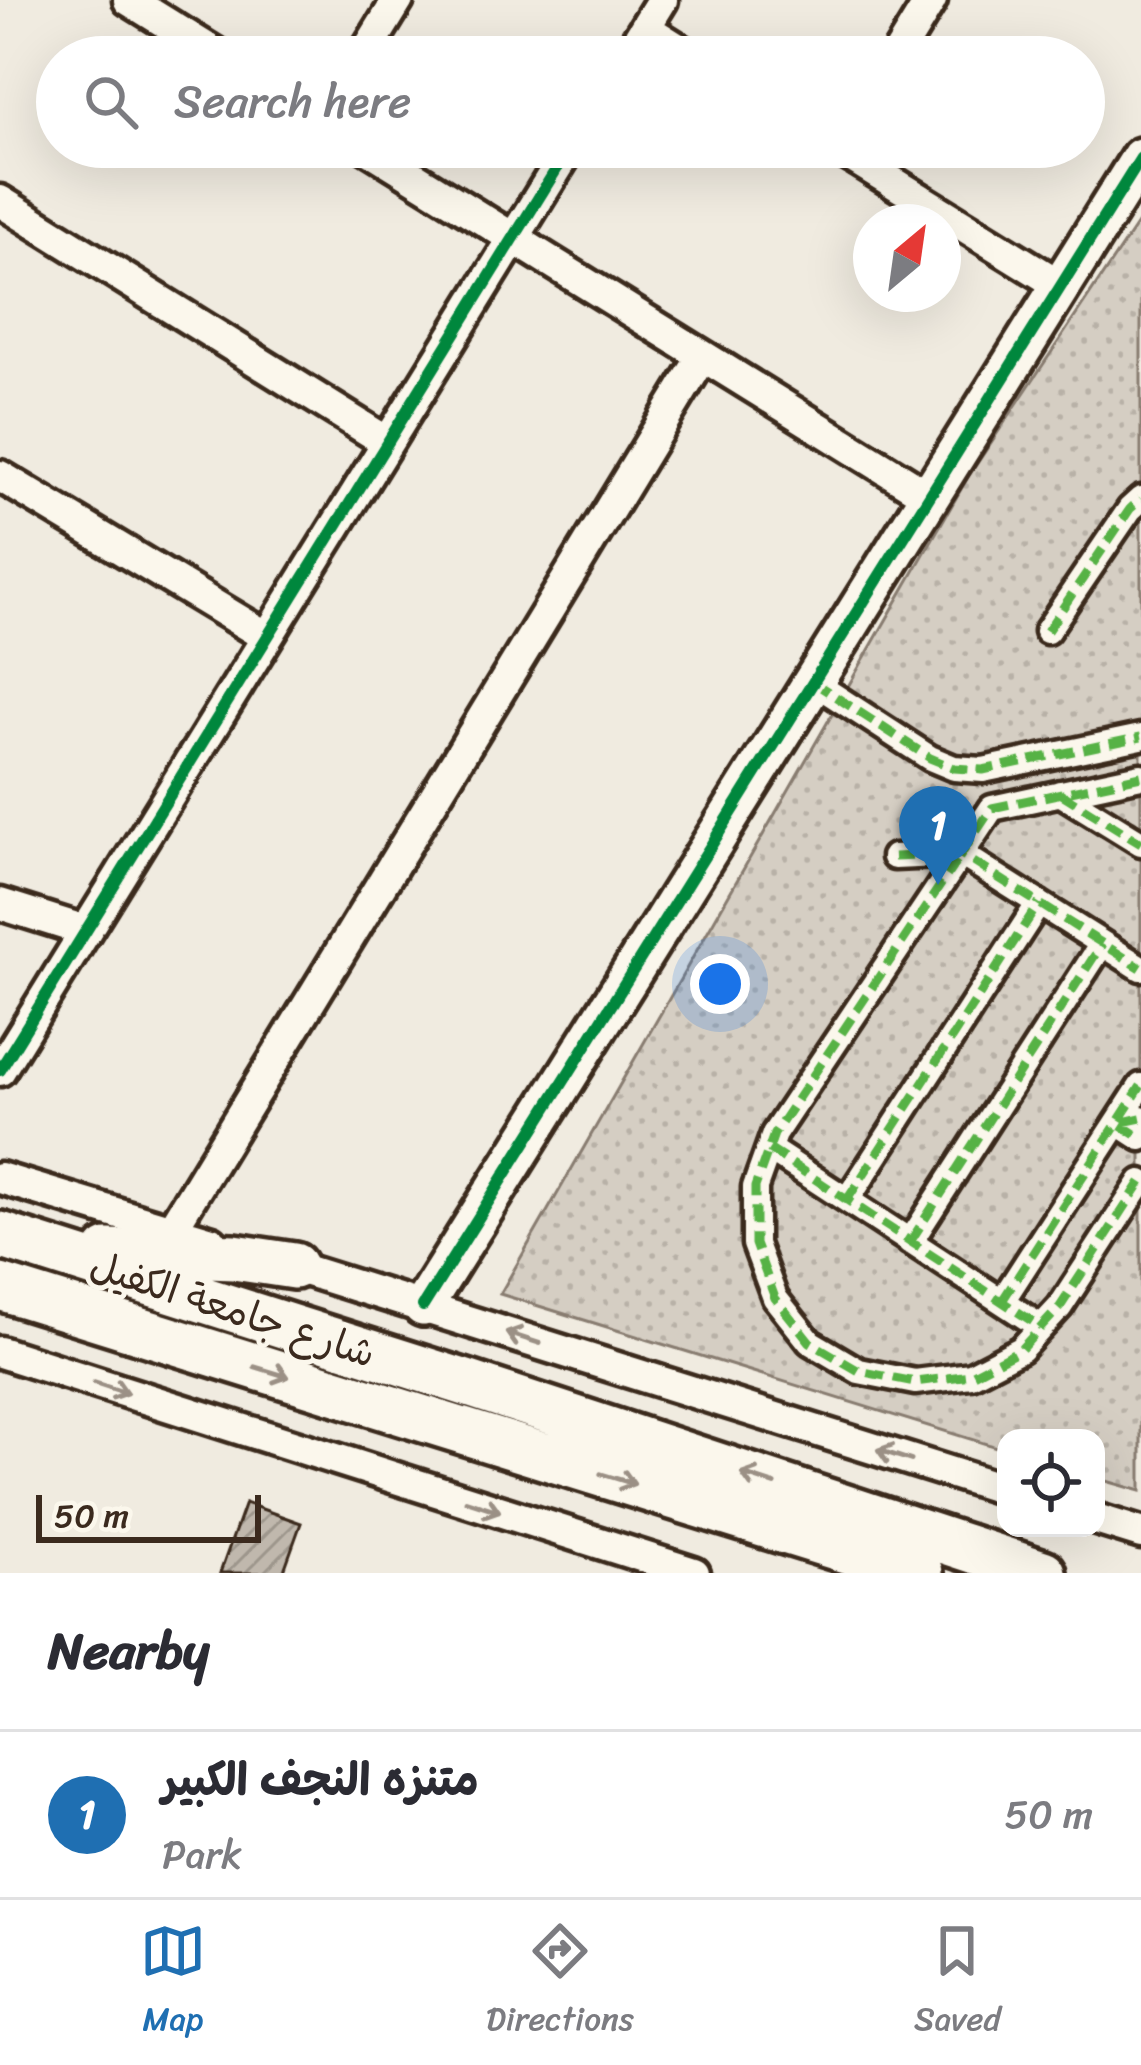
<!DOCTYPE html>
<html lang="en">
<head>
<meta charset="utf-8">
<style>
	:root { --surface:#fff; --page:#f2f2f3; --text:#2b2b33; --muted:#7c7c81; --line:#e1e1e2; --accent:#1f6fb2 }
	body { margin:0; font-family:Sriracha,"Playpen Sans Arabic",sans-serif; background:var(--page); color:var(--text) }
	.controls { position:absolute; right:36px; bottom:36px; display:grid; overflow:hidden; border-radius:24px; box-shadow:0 12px 48px #0002 }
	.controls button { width:108px; height:108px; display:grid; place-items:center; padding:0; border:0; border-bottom:3px solid var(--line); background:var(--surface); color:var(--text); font:60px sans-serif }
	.compass { position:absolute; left:853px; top:204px; width:108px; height:108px; border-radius:50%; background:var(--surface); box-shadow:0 12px 48px #0002; rotate:29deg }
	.scale { position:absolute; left:36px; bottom:30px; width:225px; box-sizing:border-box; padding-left:12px; border:6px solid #3b2a1e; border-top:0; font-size:33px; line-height:42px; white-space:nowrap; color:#3b2a1e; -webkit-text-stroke:9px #fbf7ec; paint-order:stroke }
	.you { position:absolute; left:720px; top:984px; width:42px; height:42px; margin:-30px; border:9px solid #fff; border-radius:50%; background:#1a73e8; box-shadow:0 0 0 18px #1a73e833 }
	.badge { display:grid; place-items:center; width:78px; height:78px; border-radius:50%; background:var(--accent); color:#fff; font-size:39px; font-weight:700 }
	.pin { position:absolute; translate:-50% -99px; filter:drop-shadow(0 3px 6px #0008) }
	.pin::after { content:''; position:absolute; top:63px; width:42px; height:36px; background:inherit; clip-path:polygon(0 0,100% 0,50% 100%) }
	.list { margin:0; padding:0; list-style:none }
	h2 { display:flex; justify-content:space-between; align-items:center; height:156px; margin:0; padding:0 48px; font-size:51px }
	h2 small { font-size:39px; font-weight:400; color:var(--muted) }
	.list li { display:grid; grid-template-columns:78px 1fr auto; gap:36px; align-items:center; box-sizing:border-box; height:168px; padding:0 48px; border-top:3px solid var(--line) }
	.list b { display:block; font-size:45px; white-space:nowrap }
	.list p { margin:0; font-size:39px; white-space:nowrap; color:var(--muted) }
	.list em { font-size:39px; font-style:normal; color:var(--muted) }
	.icon { flex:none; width:66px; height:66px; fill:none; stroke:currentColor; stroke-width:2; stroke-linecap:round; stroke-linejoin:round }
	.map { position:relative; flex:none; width:1141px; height:1573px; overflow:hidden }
	.search { position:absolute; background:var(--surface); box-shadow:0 12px 48px #0002; left:36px; right:36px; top:36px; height:132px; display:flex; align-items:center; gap:30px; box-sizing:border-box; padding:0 42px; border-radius:66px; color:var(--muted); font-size:45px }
	.sheet { height:324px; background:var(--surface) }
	nav { display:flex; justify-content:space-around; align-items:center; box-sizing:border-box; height:168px; border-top:3px solid var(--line); background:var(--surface); font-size:33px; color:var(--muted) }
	nav a { display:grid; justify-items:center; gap:6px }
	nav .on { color:var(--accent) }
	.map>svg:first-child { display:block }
</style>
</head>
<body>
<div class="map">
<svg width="1141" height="1573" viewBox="0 0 1141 1573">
	<defs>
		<pattern id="grass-dots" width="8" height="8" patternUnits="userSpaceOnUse" patternTransform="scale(3)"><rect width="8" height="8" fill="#d5cec3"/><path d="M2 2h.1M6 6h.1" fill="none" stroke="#b8b1a7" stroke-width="1.8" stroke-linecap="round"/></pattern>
		<pattern id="building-hatch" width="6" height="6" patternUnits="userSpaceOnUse" patternTransform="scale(3)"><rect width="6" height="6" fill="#c0b8ad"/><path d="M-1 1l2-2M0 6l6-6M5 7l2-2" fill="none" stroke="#9d968c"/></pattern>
	</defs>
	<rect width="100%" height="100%" fill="#f0ebe0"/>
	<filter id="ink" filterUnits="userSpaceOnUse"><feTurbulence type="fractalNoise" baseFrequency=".00833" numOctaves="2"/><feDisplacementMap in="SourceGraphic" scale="24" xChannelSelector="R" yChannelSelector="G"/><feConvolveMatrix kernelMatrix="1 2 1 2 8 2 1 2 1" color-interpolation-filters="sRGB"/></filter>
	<g filter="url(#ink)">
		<!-- grass -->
		<path fill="url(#grass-dots)" stroke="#887c70" stroke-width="3" d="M1141 218V1491L1096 1478V1438H1006V1450L500 1294 968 477Z"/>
		<!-- building -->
		<path fill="url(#building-hatch)" stroke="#3b2a1e" stroke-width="3" d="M245 1503 301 1523 283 1573H220Z"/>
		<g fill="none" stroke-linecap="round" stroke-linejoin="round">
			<!-- pedestrian casing -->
			<g stroke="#3b2a1e" stroke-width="33">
				<path id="pedestrian" d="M1047 631 1130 509 1141 499
					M813 682 930 758 954 768 983 770 1141 737
					M1141 776 992 808 774 1134 755 1187V1244L775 1298 810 1342 859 1371 915 1382 971 1375 1021 1349 1060 1307 1141 1182
					M1060 793 1141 843
					M894 857 961 854 1141 968
					M1141 1118 1118 1123 1141 1138
					M769 1149 1041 1327
					M847 1200 1039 903
					M910 1242 1102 944
					M1002 1301 1141 1086"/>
			</g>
			<!-- minor casing -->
			<g stroke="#3b2a1e" stroke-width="39">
				<path id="minor" d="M129 0 221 57
					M645 28 691 57
					M363 57 398 0
					M627 57 662 0
					M896 57 931 0
					M366 147 929 496
					M836 147 1061 286
					M0 201 387 442
					M0 476 267 637
					M0 904 86 931
					M0 1070 570 147
					M0 1178 212 1242
					M171 1230 703 356
					M276 1261 1006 1490
					M0 1352 694 1573
					M1096 1519 1141 1533"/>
			</g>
			<!-- tertiary casing -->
			<g stroke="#3b2a1e" stroke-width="48">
				<path id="tertiary" d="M423 1306 1141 158"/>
			</g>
			<!-- secondary casing -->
			<g stroke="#3b2a1e" stroke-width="54">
				<path id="secondary" d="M0 1235 466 1383 1043 1573
					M108 1252 234 1257 294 1266
					M0 1287 920 1573"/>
			</g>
			<!-- pedestrian -->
			<use href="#pedestrian" stroke="#fbf7ec" stroke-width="24"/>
			<!-- minor -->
			<use href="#minor" stroke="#fbf7ec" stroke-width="30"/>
			<!-- tertiary -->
			<use href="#tertiary" stroke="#fbf7ec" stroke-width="39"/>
			<!-- secondary -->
			<use href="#secondary" stroke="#fbf7ec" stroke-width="45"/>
			<!-- quiet -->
			<path stroke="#57b245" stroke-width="9" stroke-dasharray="18 9" stroke-linecap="butt" d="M1047 631 1130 509 1141 499
				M813 682 930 758 954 768 983 770 1141 737
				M1141 776 992 808 774 1134 755 1187V1244L775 1298 810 1342 859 1371 915 1382 971 1375 1021 1349 1060 1307 1141 1182
				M1060 793 1141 843
				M894 857 961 854 1141 968
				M1141 1118 1118 1123 1141 1138
				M769 1149 1041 1327
				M847 1200 1039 903
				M910 1242 1102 944
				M1002 1301 1141 1086"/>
			<!-- cycleway casing -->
			<g stroke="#fbf7ec" stroke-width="20">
				<path id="cycleway" d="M0 1070 570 147
					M423 1306 1141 158"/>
			</g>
			<!-- cycleway -->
			<use href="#cycleway" stroke="#00873e" stroke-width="12"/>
		</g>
		<!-- one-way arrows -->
		<defs><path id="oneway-shaft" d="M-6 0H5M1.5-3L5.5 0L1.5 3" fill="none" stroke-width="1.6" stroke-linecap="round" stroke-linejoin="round" transform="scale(3)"/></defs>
		<g stroke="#9b9085">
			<use href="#oneway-shaft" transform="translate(523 1338) rotate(-162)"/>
			<use href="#oneway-shaft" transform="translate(272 1372) rotate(17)"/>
			<use href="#oneway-shaft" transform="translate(111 1388) rotate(18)"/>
			<use href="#oneway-shaft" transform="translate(894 1455) rotate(-162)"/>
			<use href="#oneway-shaft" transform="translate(618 1479) rotate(17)"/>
			<use href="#oneway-shaft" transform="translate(758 1479) rotate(-162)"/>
			<use href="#oneway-shaft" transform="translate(483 1506) rotate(18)"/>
		</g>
	</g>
	<g text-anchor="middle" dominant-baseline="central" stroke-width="10" stroke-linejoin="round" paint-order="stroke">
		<!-- street labels -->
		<g font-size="39" fill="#3b2a1e" stroke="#fbf7ec">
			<text transform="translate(233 1309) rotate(18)">شارع جامعة الكفيل</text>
		</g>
	</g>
</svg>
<div class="controls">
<button><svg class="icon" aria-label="locate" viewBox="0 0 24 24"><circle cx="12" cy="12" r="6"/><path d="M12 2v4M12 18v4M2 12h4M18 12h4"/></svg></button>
</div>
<svg class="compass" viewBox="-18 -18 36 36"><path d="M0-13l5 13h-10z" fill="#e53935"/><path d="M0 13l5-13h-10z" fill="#7c7c81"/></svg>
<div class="scale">50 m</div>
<div class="you"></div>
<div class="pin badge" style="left:938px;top:885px">1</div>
<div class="search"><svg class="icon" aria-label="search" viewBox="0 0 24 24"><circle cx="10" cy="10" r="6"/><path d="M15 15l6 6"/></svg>Search here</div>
</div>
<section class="sheet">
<h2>Nearby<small></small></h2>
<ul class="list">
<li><span class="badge">1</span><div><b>متنزه النجف الكبير</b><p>Park</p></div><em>50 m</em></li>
</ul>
</section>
<nav>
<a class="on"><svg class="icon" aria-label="map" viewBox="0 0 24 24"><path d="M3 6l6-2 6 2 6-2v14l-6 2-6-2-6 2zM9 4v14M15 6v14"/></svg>Map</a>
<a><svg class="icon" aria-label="directions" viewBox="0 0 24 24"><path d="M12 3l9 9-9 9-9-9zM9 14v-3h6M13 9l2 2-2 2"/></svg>Directions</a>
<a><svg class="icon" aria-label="saved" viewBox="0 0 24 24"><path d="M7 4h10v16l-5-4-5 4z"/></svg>Saved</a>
</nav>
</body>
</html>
